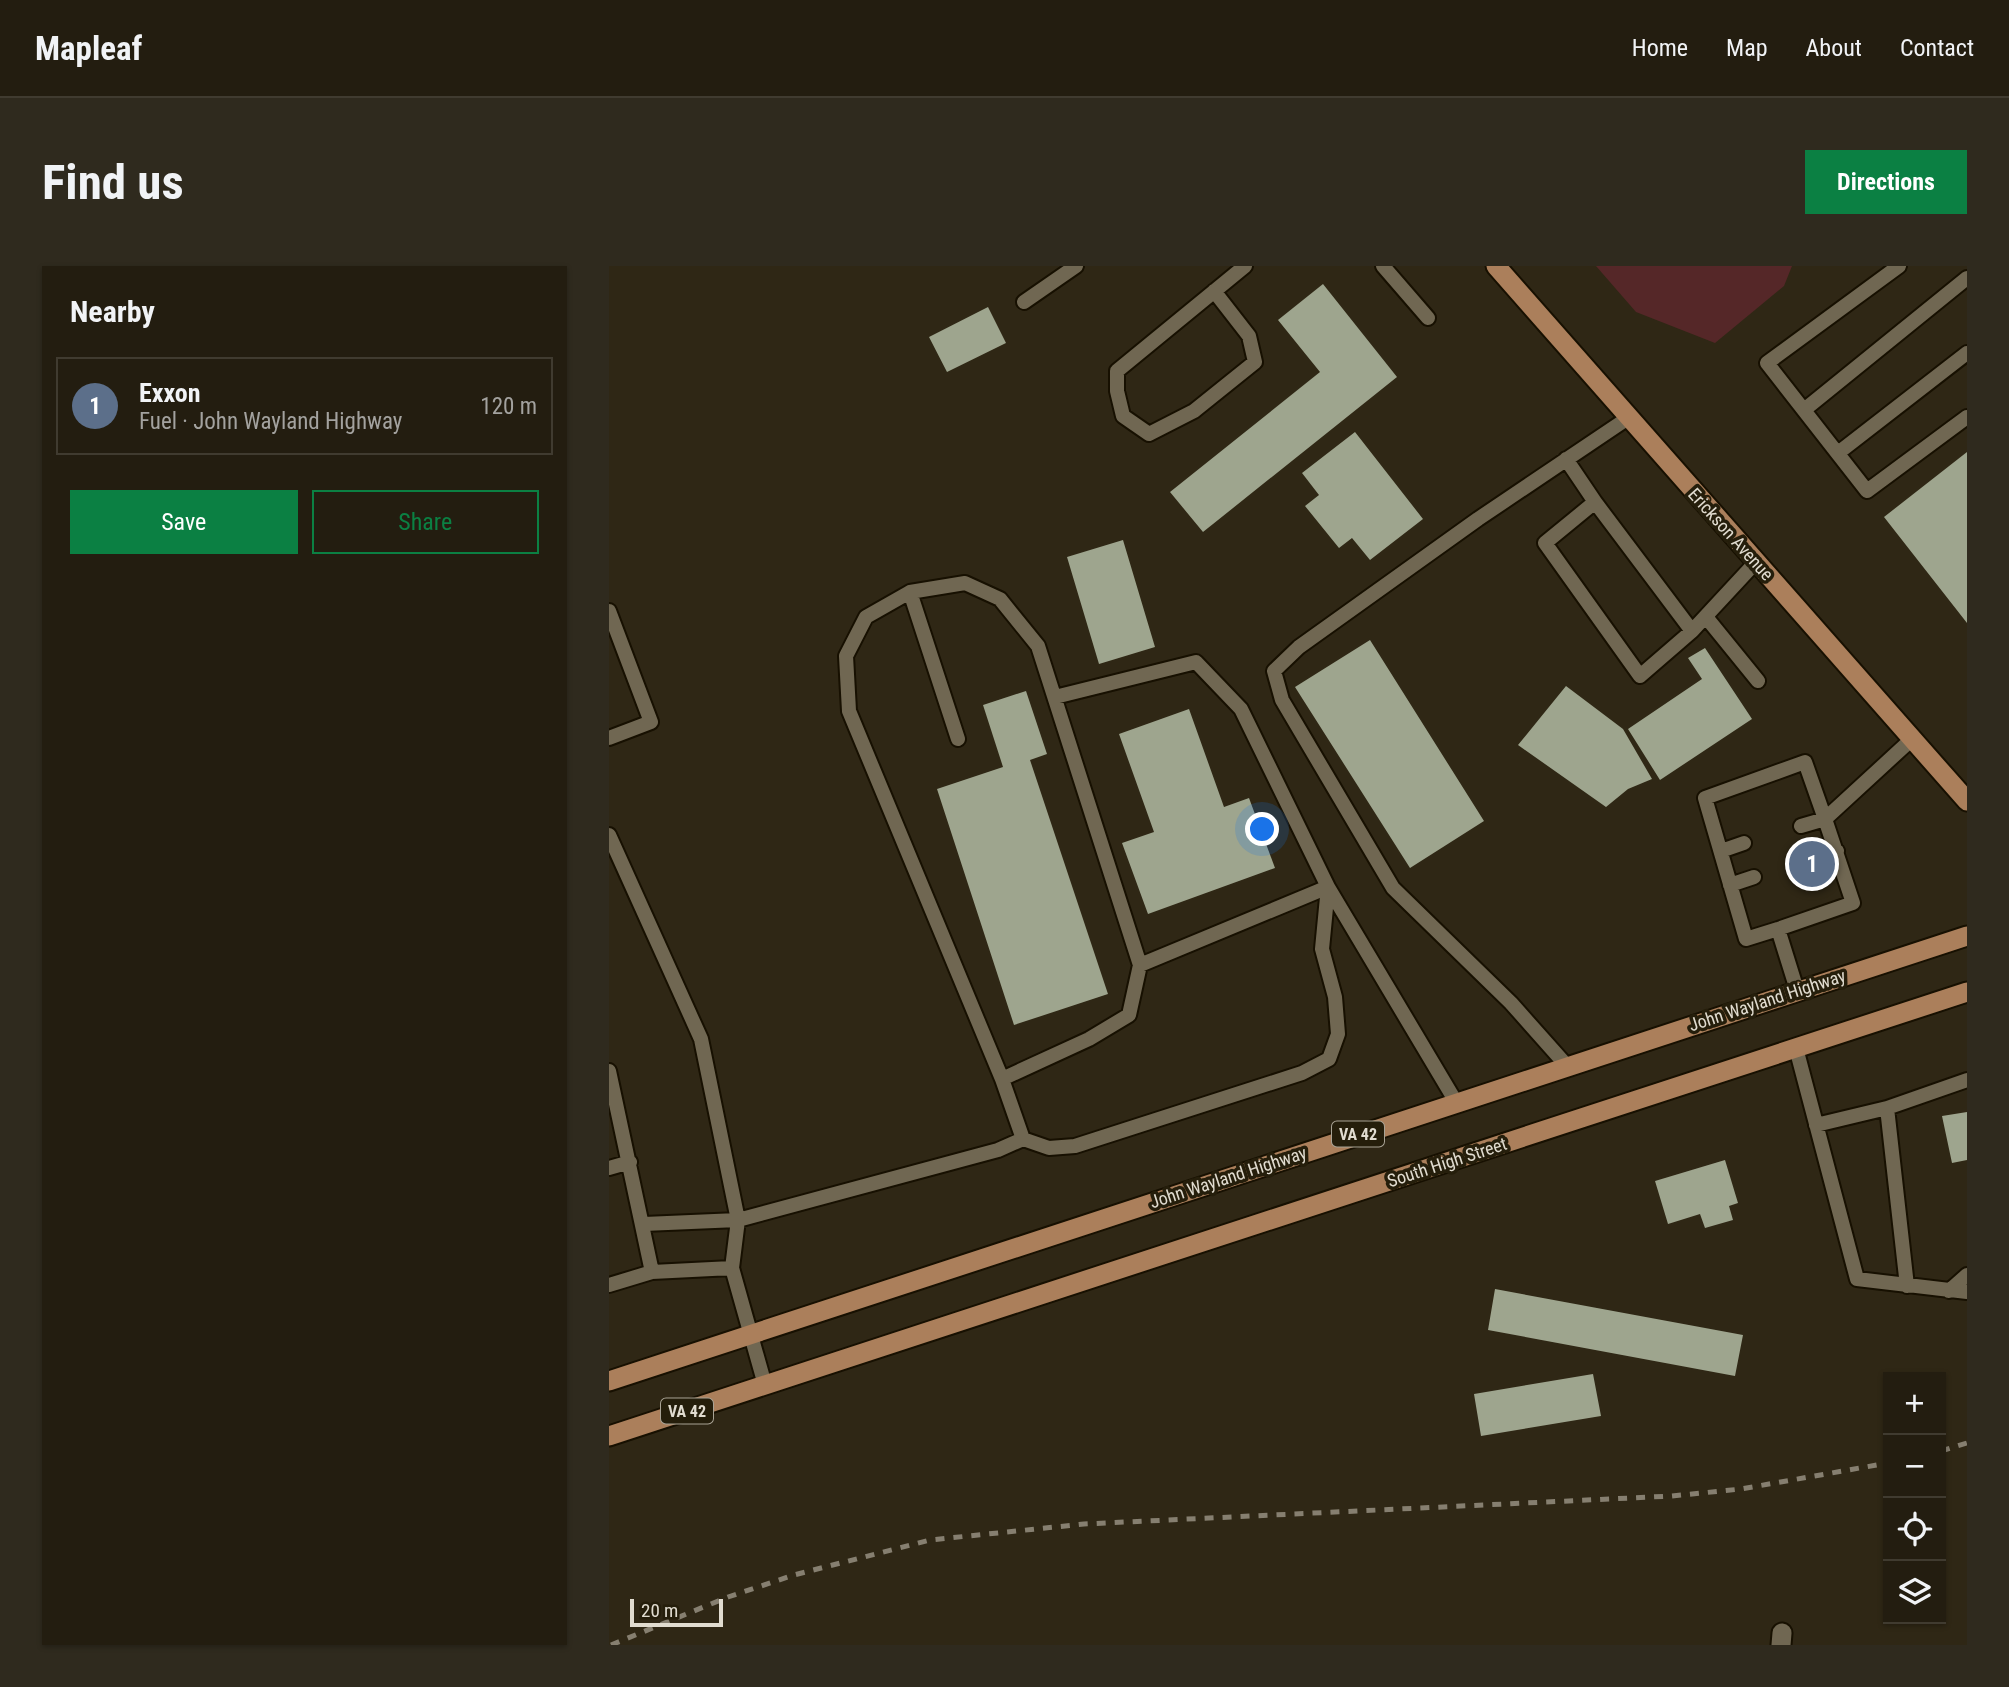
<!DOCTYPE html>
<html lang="en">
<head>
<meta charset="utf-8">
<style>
	:root { --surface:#231d10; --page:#2f2a1e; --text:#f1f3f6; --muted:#a3a29f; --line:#403b30; --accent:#0b8043 }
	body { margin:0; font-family:"Roboto Condensed",sans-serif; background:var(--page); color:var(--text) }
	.controls { position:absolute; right:21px; bottom:21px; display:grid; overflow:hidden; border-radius:0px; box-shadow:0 2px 5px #0004 }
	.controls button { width:63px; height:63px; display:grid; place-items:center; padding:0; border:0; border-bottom:2px solid var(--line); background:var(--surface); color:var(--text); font:35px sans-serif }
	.scale { position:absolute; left:21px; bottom:18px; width:93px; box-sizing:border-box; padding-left:7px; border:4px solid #e1dcd0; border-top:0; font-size:19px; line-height:24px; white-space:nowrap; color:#e1dcd0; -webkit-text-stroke:5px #251e0b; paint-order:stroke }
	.you { position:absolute; left:654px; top:564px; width:24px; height:24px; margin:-18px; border:5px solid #fff; border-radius:50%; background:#1a73e8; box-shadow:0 0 0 10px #1a73e833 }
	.badge { display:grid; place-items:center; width:46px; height:46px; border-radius:50%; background:var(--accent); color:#fff; font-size:23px; font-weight:700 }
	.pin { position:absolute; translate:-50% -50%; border:4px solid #fff; box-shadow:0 2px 7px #0006 }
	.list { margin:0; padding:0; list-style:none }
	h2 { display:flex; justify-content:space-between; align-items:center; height:91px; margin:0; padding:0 28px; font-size:30px }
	h2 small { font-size:23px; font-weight:400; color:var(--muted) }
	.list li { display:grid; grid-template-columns:46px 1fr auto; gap:21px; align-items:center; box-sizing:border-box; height:98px; margin:0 14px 14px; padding:0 14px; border:2px solid var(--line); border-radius:0px }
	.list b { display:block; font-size:26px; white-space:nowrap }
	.list p { margin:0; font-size:23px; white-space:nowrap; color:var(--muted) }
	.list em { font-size:23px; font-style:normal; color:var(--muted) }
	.actions { display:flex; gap:14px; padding:21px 28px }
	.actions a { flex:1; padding:16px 0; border:2px solid var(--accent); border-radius:0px; text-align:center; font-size:24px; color:var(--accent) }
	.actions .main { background:var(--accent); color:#fff }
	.icon { flex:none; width:38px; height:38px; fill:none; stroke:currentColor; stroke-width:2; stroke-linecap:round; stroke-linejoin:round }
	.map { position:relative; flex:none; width:1358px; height:1379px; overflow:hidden; border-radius:0px }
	header { display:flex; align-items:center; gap:42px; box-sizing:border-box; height:98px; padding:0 35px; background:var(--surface); border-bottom:2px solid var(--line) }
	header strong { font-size:33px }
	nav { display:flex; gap:38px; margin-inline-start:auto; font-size:24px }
	.intro { display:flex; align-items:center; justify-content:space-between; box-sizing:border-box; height:168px; padding:0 42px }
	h1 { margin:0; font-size:49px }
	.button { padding:18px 32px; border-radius:0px; background:var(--accent); color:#fff; font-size:24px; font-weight:700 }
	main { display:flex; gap:42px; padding:0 42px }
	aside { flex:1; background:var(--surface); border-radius:0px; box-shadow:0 2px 5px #0004 }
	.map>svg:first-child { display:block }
</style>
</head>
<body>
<header>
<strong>Mapleaf</strong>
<nav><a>Home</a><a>Map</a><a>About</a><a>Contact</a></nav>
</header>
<div class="intro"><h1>Find us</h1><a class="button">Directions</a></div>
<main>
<aside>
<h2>Nearby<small></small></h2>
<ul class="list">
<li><span class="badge" style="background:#5c6f8a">1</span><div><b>Exxon</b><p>Fuel · John Wayland Highway</p></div><em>120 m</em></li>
</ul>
<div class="actions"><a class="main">Save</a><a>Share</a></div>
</aside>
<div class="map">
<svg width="1358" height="1379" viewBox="0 0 1358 1379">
	<rect width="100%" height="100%" fill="#2f2715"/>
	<!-- green -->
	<path fill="#552728" d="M987 0H1183L1175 20 1106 77 1027 46Z"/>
	<!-- building -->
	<path fill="#9ea58e" d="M714 18 788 111 594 266 561 226 711 106 669 54Z
		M379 41 397 77 338 106 320 71Z
		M746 166 814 253 761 294 743 272 730 282 696 240 710 229 693 207Z
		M1358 186V357L1275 251Z
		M514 274 546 381 490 398 458 291Z
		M761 374 875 555 801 602 686 421Z
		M1096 382 1143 453 1051 514 1019 463 1093 413 1079 392Z
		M957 420 1014 463 1043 513 1019 523 997 541 909 479Z
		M417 425 438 488 421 494 499 728 405 759 328 523 394 501 374 439Z
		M580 443 615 541 640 532 666 602 539 648 513 577 545 566 510 468Z
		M1358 846V894L1343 897 1333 850Z
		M1116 894 1129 937 1120 940 1124 954 1096 962 1091 948 1059 958 1046 915Z
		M886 1023 1134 1069 1126 1110 879 1064Z
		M984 1108 992 1150 872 1170 865 1128Z"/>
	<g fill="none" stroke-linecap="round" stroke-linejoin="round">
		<!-- service casing -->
		<g stroke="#171001" stroke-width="18">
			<path id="service" d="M774 0 819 52
				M1290 0 1158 97 1258 225 1358 151
				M605 25 640 70 646 96 585 145 540 168 514 150 508 125V105L636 0
				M415 36 467 0
				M1195 144 1358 12
				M1229 187 1358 87
				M957 193 986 236 936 277 1031 410 1083 365 1147 296
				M986 236 1083 365
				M301 326 349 473
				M0 345 42 456 0 472
				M1097 351 1149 415
				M0 569 92 773 129 954 35 958
				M1112 585 1135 577
				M1204 592 1228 585
				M1121 619 1145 611
				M1169 663 1137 673 1096 532 1196 496 1216 553 1192 560
				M1188 724 1169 663 1244 637 1216 553 1303 473
				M1187 782 1248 1013 1358 1026
				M958 800 902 737 784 622 673 434 665 405 690 381 869 253 1019 152
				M0 805 43 1006
				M393 813 240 445 237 390 257 351 301 326 356 317 391 333 429 380 531 699
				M1278 842 1298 1020
				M1207 859 1278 842 1358 814
				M414 873 440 882 466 880 693 807 720 793 729 768 726 731 713 683 719 621 632 443 587 396 446 431
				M0 902 21 896
				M0 1019 43 1006 123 1002
				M1340 1025 1358 1009
				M156 1119 123 1002 129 954 389 884 414 873 393 813 480 773 520 749 531 699 719 621 847 836"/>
		</g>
		<!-- minor casing -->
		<g stroke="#171001" stroke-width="23">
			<path id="minor" d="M1172 1379 1173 1367"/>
		</g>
		<!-- primary casing -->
		<g stroke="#171001" stroke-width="23">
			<path id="primary" d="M887 0 1358 535
				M0 1115 1358 670
				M0 1170 1358 726"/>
		</g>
		<!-- service -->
		<use href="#service" stroke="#706752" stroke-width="14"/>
		<!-- minor -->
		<use href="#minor" stroke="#706752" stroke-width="19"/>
		<!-- primary -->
		<use href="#primary" stroke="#ab7f5b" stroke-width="19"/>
		<!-- rail -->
		<path stroke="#867f70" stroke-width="5" stroke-dasharray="9 9" stroke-linecap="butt" d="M1332 1185 1358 1177
			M2 1379 119 1331 185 1309 321 1274 475 1258 1063 1230 1132 1223 1279 1197"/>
	</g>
	<g text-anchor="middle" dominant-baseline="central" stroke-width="7" stroke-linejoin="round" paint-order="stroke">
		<!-- shield labels -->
		<g fill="#251e0b" stroke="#a9a395" stroke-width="2">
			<rect x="723" y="855.5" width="52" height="25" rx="5"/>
			<rect x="52" y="1132.5" width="52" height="25" rx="5"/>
		</g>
		<g font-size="16" font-weight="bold" fill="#e1dcd0">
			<text x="749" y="868">VA 42</text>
			<text x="78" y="1145">VA 42</text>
		</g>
		<!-- street labels -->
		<g font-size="18" fill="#e1dcd0" stroke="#251e0b">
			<text transform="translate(1122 268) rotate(48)">Erickson Avenue</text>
			<text transform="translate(1158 734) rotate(-18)">John Wayland Highway</text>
			<text transform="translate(838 896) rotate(-18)">South High Street</text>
			<text transform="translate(619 911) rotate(-18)">John Wayland Highway</text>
		</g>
	</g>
</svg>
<div class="controls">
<button>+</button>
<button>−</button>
<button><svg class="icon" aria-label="locate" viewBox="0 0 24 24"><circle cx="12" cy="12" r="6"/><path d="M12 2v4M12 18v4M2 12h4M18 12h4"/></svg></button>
<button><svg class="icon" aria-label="layers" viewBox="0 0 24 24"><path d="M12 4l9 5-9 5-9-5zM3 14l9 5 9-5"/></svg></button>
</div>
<div class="scale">20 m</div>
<div class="you"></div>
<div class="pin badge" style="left:1203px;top:598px;background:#5c6f8a">1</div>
</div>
</main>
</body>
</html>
